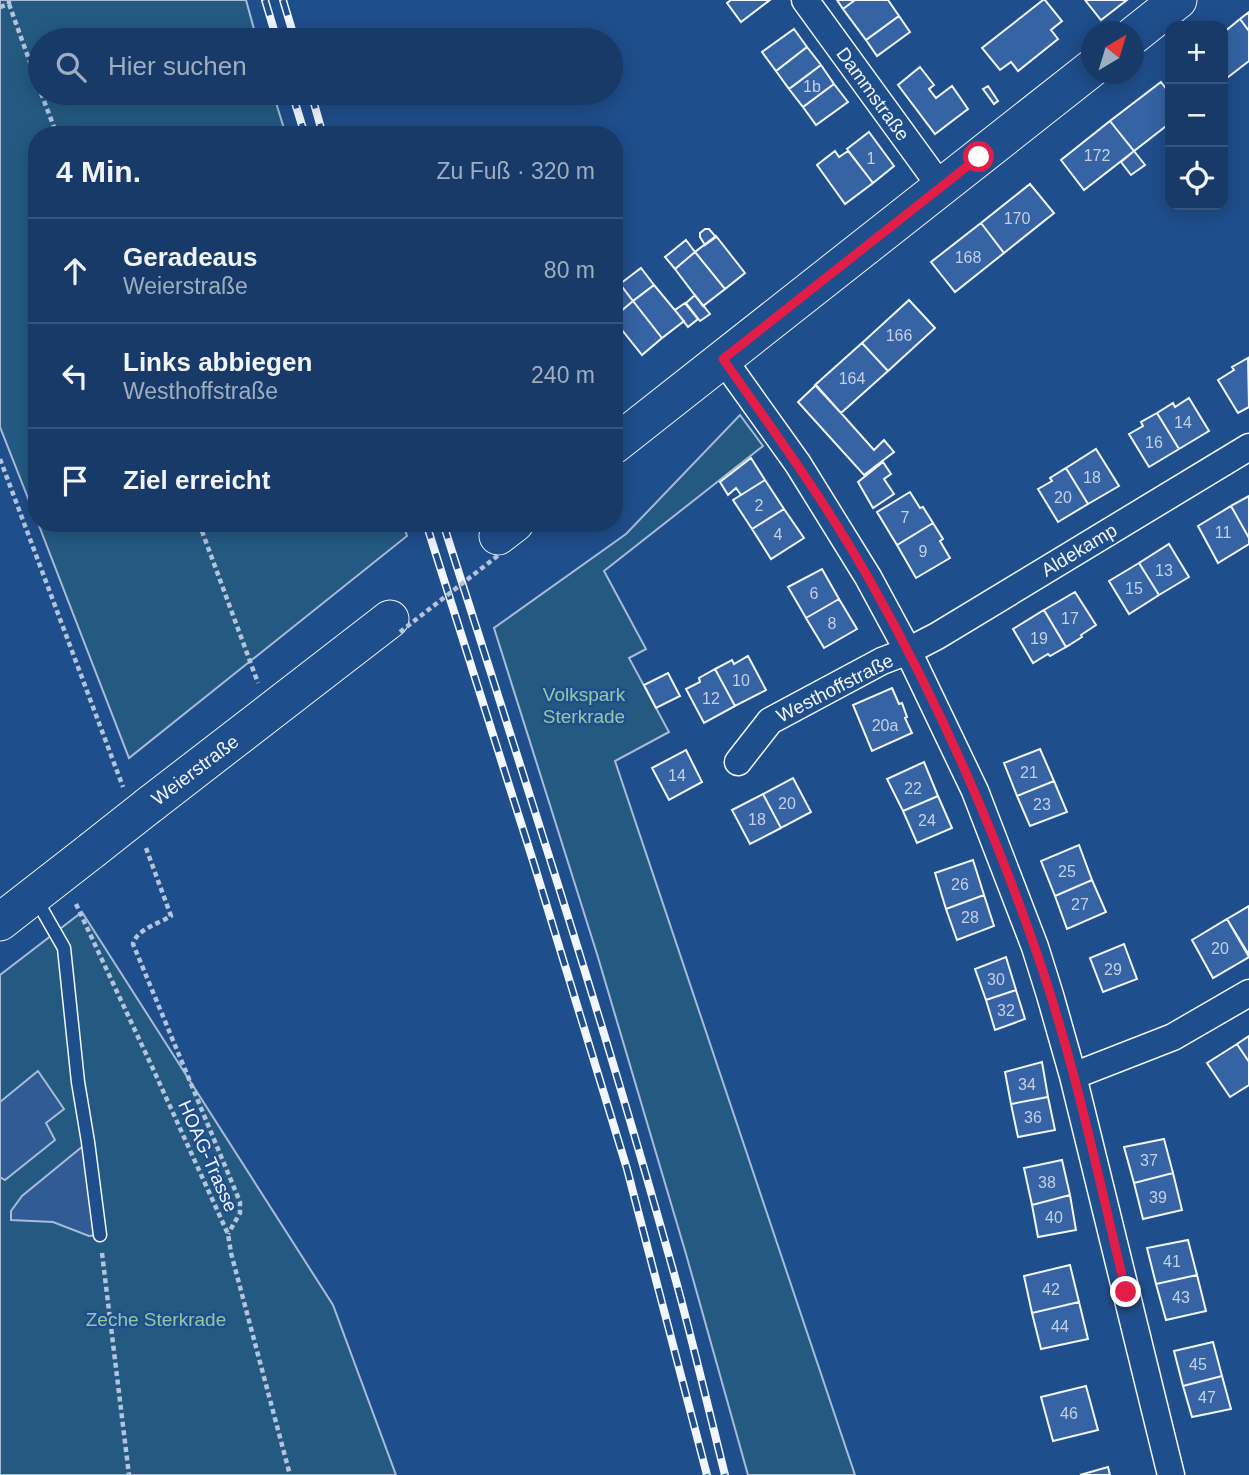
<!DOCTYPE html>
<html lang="de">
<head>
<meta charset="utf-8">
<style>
	:root { --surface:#173a69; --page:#20416f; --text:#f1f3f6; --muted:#9eadc0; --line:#36547d }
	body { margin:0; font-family:Arial,sans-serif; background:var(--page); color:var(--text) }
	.controls { position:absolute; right:21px; top:21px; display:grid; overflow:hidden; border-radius:14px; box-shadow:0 4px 18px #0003 }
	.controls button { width:63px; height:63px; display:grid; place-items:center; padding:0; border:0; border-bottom:2px solid var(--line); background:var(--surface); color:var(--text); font:35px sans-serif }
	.compass { position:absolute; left:1081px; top:21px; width:63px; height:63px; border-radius:50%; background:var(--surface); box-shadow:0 4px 18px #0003; rotate:38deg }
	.stop { position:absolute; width:21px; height:21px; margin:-16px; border:5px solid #e11d48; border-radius:50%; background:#fff }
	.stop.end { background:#e11d48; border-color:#fff; box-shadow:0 2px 7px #0008 }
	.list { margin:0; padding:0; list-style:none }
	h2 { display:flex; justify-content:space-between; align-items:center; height:91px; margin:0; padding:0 28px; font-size:30px }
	h2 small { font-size:23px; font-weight:400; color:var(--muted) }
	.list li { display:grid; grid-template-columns:46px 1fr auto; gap:21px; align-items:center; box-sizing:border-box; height:105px; padding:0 28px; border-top:2px solid var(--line) }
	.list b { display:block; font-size:26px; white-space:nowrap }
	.list p { margin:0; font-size:23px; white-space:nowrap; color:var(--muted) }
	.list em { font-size:23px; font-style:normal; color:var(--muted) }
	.icon { flex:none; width:38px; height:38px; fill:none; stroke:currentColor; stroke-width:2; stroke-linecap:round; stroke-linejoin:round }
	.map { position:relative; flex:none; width:1249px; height:1475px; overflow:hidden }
	.search { position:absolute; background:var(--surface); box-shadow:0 4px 18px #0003; left:28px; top:28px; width:595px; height:77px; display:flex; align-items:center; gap:18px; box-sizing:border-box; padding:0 24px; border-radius:38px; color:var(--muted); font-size:26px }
	.panel { position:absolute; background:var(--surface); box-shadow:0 4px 18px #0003; left:28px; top:126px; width:595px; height:406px; border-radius:28px }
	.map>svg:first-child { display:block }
</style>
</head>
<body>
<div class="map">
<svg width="1249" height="1475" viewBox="0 0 1249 1475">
	<rect width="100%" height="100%" fill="#1f4e8c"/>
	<!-- green -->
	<path fill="#245a82" stroke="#a8bbd7" stroke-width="2" d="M0 0H246L257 40H40V93H273L286 135H37V521L0 427Z
		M740 415 763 446 604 571 646 649 629 658 669 732 615 761 855 1475H748L686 1254 597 954 494 628 626 534Z
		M38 523H403L407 536 129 758Z
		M82 912 333 1305 396 1475H0V975Z"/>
	<!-- parking -->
	<path fill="#305b95" stroke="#a8bbd7" stroke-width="2" d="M38 1071 64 1109 46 1123 55 1140 5 1180 0 1177V1102Z
		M88 1142 100 1235 89 1236 53 1222 11 1220V1211L22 1196Z"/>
	<!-- building -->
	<path fill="#3563a3" stroke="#f2f6ff" stroke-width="2" d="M731 0H770L741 22 727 3Z
		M837 0H855L843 9Z
		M855 0H888L899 16 866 40 843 9Z
		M1043 0H1045L1062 21 1051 30 1058 39 1018 71 1011 62 1000 70 982 48Z
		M1085 0H1127L1101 20Z
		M1249 12V31L1240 19Z
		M899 16 910 32 877 56 866 40Z
		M1240 19 1249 31V61L1223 81V33Z
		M794 29 807 47 776 71 762 52Z
		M807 47 821 65 789 89 776 71Z
		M821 65 834 84 803 107 789 89Z
		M920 67 934 85 929 89 936 98 952 86 968 109 935 134 898 85Z
		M1161 82 1170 94V123L1134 151 1110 121Z
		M834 84 848 102 816 125 803 107Z
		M988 86 998 101 994 104 983 89Z
		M1110 121 1134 151 1084 190 1061 160Z
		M869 132 894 166 873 183 847 149Z
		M835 151 839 157 848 151 873 183 845 204 817 165Z
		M1134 151 1145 165 1131 175 1121 162Z
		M1030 184 1054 213 1004 253 981 223Z
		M981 223 1004 253 955 292 931 262Z
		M705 229H709L716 237 705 245 700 237V233Z
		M716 236 745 273 725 289 695 252Z
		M686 240 695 252 675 269 665 257Z
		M695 252 725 289 703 306 675 269Z
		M641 268 654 285 633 301 620 284Z
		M620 284 633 301 614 317V289Z
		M654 285 684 321 662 338 633 301Z
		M695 295 710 314 700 321 686 303Z
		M909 300 935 328 888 371 862 343Z
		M633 301 662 338 642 355 614 320V317Z
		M685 303 698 319 688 327 675 310Z
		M862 343 888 371 841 413 815 385Z
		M1248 358 1249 407 1238 413 1218 380 1234 370 1232 367Z
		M816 385 874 450 884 440 894 452 864 475 798 402Z
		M1189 398 1209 431 1179 449 1157 413 1173 403 1175 407Z
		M1157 413 1179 449 1149 467 1129 434 1143 426 1141 422Z
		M1096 449 1119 486 1088 504 1066 468Z
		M751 458 765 480 741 495 736 488 728 495 720 482Z
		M883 462 891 474 884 479 894 494 873 508 858 482Z
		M1066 468 1088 504 1058 522 1038 489 1052 481 1050 478Z
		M765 480 784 509 752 529 733 500Z
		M910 492 920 508 923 507 933 523 897 545 877 512Z
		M1249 496V538L1231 506Z
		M1231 506 1249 538V544L1218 563 1198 526Z
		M784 509 804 538 771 559 752 529Z
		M933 523 943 539 940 541 950 558 916 578 897 545Z
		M1169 544 1189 577 1159 595 1139 563Z
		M1139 563 1159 595 1129 614 1109 581Z
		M822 569 839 599 806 618 788 587Z
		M1075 592 1096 625 1081 635 1082 637 1066 647 1044 610Z
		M839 599 857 629 824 648 806 618Z
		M1044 610 1066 647 1050 656 1048 654 1033 663 1013 629Z
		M748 656 766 690 735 706 715 669 732 660 734 664Z
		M715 669 735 706 704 723 686 689 700 682 699 678Z
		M668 673 680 696 656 708 644 685Z
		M892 688 899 704 902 703 907 717 905 718 912 733 872 751 853 705Z
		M1040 749 1054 781 1017 796 1004 763Z
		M686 750 702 782 669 800 652 768Z
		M924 762 938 796 903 811 887 779Z
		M793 778 811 812 781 828 763 794Z
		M1054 781 1067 812 1030 826 1017 796Z
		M763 794 781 828 750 844 732 810Z
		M938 796 952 828 917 843 903 811Z
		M1079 845 1092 880 1055 896 1041 861Z
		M973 860 984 895 946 909 935 873Z
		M1092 880 1106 912 1067 929 1055 896Z
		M984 895 994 926 957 940 946 909Z
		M1249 906V955L1227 919Z
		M1227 919 1249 957 1213 978 1192 940Z
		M1124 944 1137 979 1103 992 1090 958Z
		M1006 957 1016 990 986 1000 975 969Z
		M1016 990 1025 1019 995 1030 986 1000Z
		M1249 1036V1062L1237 1044Z
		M1237 1044 1249 1062V1085L1230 1097 1207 1063Z
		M1042 1062 1048 1097 1011 1104 1005 1072Z
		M1048 1097 1055 1130 1018 1137 1011 1104Z
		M1164 1139 1173 1173 1134 1183 1124 1147Z
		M1062 1160 1070 1195 1032 1205 1024 1168Z
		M1173 1173 1182 1210 1143 1219 1134 1183Z
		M1070 1195 1076 1230 1038 1237 1032 1205Z
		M1188 1240 1197 1275 1156 1284 1147 1248Z
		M1070 1265 1079 1302 1032 1313 1024 1276Z
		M1197 1275 1206 1311 1166 1320 1156 1284Z
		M1079 1302 1088 1339 1041 1349 1032 1313Z
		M1213 1342 1222 1376 1183 1386 1174 1351Z
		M1222 1376 1231 1409 1192 1417 1183 1386Z
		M1086 1386 1098 1430 1053 1441 1041 1397Z
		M1108 1467 1110 1475H1080Z"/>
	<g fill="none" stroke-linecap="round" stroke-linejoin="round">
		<!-- lane casing -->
		<g stroke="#f2f6ff" stroke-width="15">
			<path id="lane" d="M36 899 64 948 78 1082 88 1142 100 1235"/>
		</g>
		<!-- street casing -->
		<g stroke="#f2f6ff" stroke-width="29">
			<path id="street" d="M805 0 941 187
				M723 359 798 464 868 577 908 651 975 791 1035 947 1050 995 1073 1076 1171 1475
				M738 762 770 721 882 661 908 651 937 636 1249 447
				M1073 1076 1173 1037 1249 993"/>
		</g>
		<!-- secondary casing -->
		<g stroke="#f2f6ff" stroke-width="39">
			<path id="secondary" d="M1134 35 1178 0
				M614 445 1092 68
				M498 536 515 523
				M148 806 390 619
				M0 922 91 851"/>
		</g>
		<!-- path -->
		<path stroke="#b3c4dc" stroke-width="4.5" stroke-dasharray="5 3.5" stroke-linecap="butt" d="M9 4 40 90
			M0 7 9 4V0
			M41 93 57 135
			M0 459 123 787
			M199 523 258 683
			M146 848 171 916C158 924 137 929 133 944L240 1202V1213L228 1234
			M76 904 154 1071 228 1234 231 1253 290 1475
			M102 1253 129 1475"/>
		<!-- lane -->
		<use href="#lane" stroke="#1f4e8c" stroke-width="12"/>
		<!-- street -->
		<use href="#street" stroke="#1f4e8c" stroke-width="26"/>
		<!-- secondary -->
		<use href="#secondary" stroke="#1f4e8c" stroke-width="37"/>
		<!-- rail casing -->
		<g stroke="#f2f6ff" stroke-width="8">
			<path id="rail" d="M265 0 277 40
				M283 0 295 40
				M292 93 305 135
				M311 93 323 135
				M426 523 534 864 627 1169 707 1475
				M443 523C522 771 603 1019 673 1270 692 1338 708 1407 725 1475"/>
		</g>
		<!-- rail -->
		<use href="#rail" stroke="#1f4e8c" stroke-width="5" stroke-dasharray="16" stroke-linecap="butt"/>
		<!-- secondary-bridge casing -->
		<g stroke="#f2f6ff" stroke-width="39" stroke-linecap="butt">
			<path id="secondary-bridge" d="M91 851 148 806"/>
		</g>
		<!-- path-bridge -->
		<path stroke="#b3c4dc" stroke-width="4.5" stroke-dasharray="5 3.5" stroke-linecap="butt" d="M400 632 500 554"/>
		<!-- secondary-bridge -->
		<use href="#secondary-bridge" stroke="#1f4e8c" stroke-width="37"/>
	</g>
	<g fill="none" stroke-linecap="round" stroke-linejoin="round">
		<!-- route -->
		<path stroke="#e11d48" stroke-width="9" d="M979 157 723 359C774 431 826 503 869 579 935 696 990 819 1034 945 1074 1058 1098 1176 1126 1292"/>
	</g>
	<g text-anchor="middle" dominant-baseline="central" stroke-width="5" stroke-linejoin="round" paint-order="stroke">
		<!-- number labels -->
		<g font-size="16" fill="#c3d1e8">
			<text x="812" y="86">1b</text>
			<text x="1097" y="155">172</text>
			<text x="871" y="158">1</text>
			<text x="1017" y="218">170</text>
			<text x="968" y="257">168</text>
			<text x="899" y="335">166</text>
			<text x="852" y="378">164</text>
			<text x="1183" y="422">14</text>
			<text x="1154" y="442">16</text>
			<text x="1092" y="477">18</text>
			<text x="1063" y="497">20</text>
			<text x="759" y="505">2</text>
			<text x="905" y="517">7</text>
			<text x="1223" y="532">11</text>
			<text x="778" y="534">4</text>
			<text x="923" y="551">9</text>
			<text x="1164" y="570">13</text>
			<text x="1134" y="588">15</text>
			<text x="814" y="593">6</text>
			<text x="1070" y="618">17</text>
			<text x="832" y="623">8</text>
			<text x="1039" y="638">19</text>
			<text x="741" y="680">10</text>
			<text x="711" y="698">12</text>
			<text x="885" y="725">20a</text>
			<text x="1029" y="772">21</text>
			<text x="677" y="775">14</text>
			<text x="913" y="788">22</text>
			<text x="787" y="803">20</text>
			<text x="1042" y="804">23</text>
			<text x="757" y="819">18</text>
			<text x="927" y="820">24</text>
			<text x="1067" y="871">25</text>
			<text x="960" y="884">26</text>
			<text x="1080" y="904">27</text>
			<text x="970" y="917">28</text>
			<text x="1220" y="948">20</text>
			<text x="1113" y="969">29</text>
			<text x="996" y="979">30</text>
			<text x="1006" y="1010">32</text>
			<text x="1027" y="1084">34</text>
			<text x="1033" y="1117">36</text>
			<text x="1149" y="1160">37</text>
			<text x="1047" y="1182">38</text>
			<text x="1158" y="1197">39</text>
			<text x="1054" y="1217">40</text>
			<text x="1172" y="1261">41</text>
			<text x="1051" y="1289">42</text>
			<text x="1181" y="1297">43</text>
			<text x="1060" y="1326">44</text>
			<text x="1198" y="1364">45</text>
			<text x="1207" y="1397">47</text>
			<text x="1069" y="1413">46</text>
		</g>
		<!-- street labels -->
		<g font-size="19" fill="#f2f6ff" stroke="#1f4e8c">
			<text transform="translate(873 94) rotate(54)">Dammstraße</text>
			<text transform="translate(1079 550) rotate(-31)">Aldekamp</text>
			<text transform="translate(835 688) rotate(-27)">Westhoffstraße</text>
			<text transform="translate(195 770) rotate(-37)">Weierstraße</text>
			<text transform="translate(208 1156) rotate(66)">HOAG-Trasse</text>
		</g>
		<!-- park labels -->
		<g font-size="19" fill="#97c8a6" stroke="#1f4e8c">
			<text x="584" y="694">Volkspark<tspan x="584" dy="22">Sterkrade</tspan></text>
			<text x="156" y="1319">Zeche Sterkrade</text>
		</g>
	</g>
</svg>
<div class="controls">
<button>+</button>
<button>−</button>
<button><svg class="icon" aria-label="locate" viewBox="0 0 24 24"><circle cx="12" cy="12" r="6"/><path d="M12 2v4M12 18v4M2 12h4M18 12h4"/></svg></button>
</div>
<svg class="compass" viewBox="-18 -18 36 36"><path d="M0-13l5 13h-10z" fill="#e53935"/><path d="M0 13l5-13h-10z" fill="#9eadc0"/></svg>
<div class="stop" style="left:979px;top:157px"></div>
<div class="stop end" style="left:1126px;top:1292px"></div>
<div class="search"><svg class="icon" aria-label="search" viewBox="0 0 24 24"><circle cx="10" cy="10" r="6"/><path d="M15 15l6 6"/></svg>Hier suchen</div>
<section class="panel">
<h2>4 Min.<small>Zu Fuß · 320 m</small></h2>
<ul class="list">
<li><svg class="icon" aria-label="ahead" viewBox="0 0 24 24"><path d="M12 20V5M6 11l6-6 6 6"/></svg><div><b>Geradeaus</b><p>Weierstraße</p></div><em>80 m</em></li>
<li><svg class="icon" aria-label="left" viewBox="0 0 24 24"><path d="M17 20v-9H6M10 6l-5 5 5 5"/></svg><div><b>Links abbiegen</b><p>Westhoffstraße</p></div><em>240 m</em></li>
<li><svg class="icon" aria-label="arrive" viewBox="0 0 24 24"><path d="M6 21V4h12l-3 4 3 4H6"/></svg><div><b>Ziel erreicht</b></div></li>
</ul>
</section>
</div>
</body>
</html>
